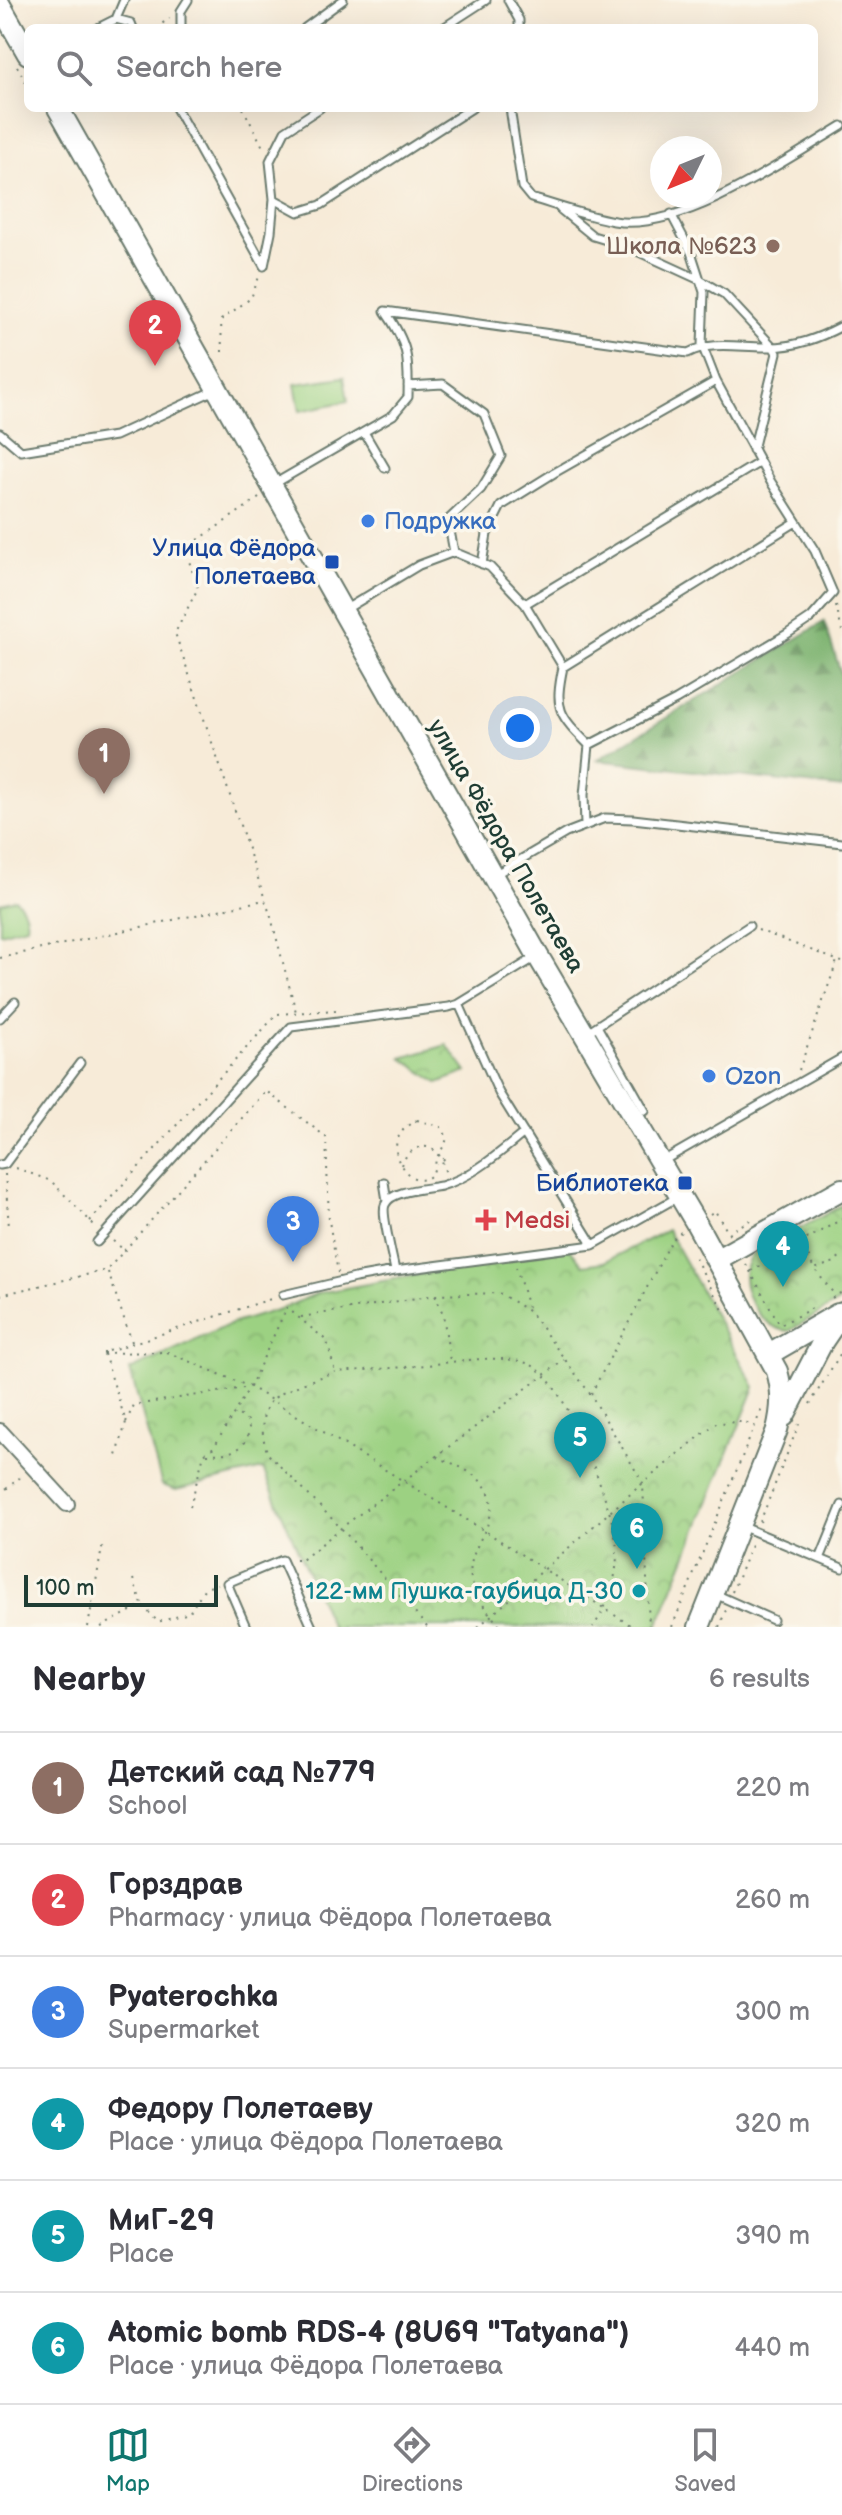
<!DOCTYPE html>
<html lang="en">
<head>
<meta charset="utf-8">
<style>
	:root { --surface:#fff; --page:#f2f2f3; --text:#2b2b33; --muted:#7c7c81; --line:#e1e1e2; --accent:#0f766e }
	body { margin:0; font-family:"Balsamiq Sans",sans-serif; background:var(--page); color:var(--text) }
	.compass { position:absolute; left:650px; top:136px; width:72px; height:72px; border-radius:50%; background:var(--surface); box-shadow:0 8px 32px #0002; rotate:227deg }
	.scale { position:absolute; left:24px; bottom:20px; width:194px; box-sizing:border-box; padding-left:8px; border:4px solid #1f3d34; border-top:0; font-size:22px; line-height:28px; white-space:nowrap; color:#1f3d34; -webkit-text-stroke:6px #fbf7ec; paint-order:stroke }
	.you { position:absolute; left:520px; top:728px; width:28px; height:28px; margin:-20px; border:6px solid #fff; border-radius:50%; background:#1a73e8; box-shadow:0 0 0 12px #1a73e833 }
	.badge { display:grid; place-items:center; width:52px; height:52px; border-radius:50%; background:var(--accent); color:#fff; font-size:26px; font-weight:700 }
	.pin { position:absolute; translate:-50% -66px; filter:drop-shadow(0 2px 4px #0008) }
	.pin::after { content:''; position:absolute; top:42px; width:28px; height:24px; background:inherit; clip-path:polygon(0 0,100% 0,50% 100%) }
	.list { margin:0; padding:0; list-style:none }
	h2 { display:flex; justify-content:space-between; align-items:center; height:104px; margin:0; padding:0 32px; font-size:34px }
	h2 small { font-size:26px; font-weight:400; color:var(--muted) }
	.list li { display:grid; grid-template-columns:52px 1fr auto; gap:24px; align-items:center; box-sizing:border-box; height:112px; padding:0 32px; border-top:2px solid var(--line) }
	.list b { display:block; font-size:30px; white-space:nowrap }
	.list p { margin:0; font-size:26px; white-space:nowrap; color:var(--muted) }
	.list em { font-size:26px; font-style:normal; color:var(--muted) }
	.icon { flex:none; width:44px; height:44px; fill:none; stroke:currentColor; stroke-width:2; stroke-linecap:round; stroke-linejoin:round }
	.map { position:relative; flex:none; width:842px; height:1627px; overflow:hidden }
	.search { position:absolute; background:var(--surface); box-shadow:0 8px 32px #0002; left:24px; right:24px; top:24px; height:88px; display:flex; align-items:center; gap:20px; box-sizing:border-box; padding:0 28px; border-radius:12px; color:var(--muted); font-size:30px }
	.sheet { height:776px; background:var(--surface) }
	nav { display:flex; justify-content:space-around; align-items:center; box-sizing:border-box; height:112px; border-top:2px solid var(--line); background:var(--surface); font-size:22px; color:var(--muted) }
	nav a { display:grid; justify-items:center; gap:4px }
	nav .on { color:var(--accent) }
	.map>svg:first-child { display:block }
</style>
</head>
<body>
<div class="map">
<svg width="842" height="1627" viewBox="0 0 842 1627">
	<defs>
		<pattern id="forest-firs" width="22" height="20" patternUnits="userSpaceOnUse" patternTransform="scale(2)"><rect width="22" height="20" fill="#7db370"/><path d="M5 1l3.5 6h-7zM16 11l3.5 6h-7z" fill="#66935d"/></pattern>
		<pattern id="park-crowns" width="20" height="18" patternUnits="userSpaceOnUse" patternTransform="scale(2)"><rect width="20" height="18" fill="#9cd182"/><path d="M2 6a3 3 0 1 1 6 0M12 15a3 3 0 1 1 6 0" fill="none" stroke="#86b471"/></pattern>
	</defs>
	<rect width="100%" height="100%" fill="#fbf7ec"/>
	<filter id="ink" filterUnits="userSpaceOnUse"><feTurbulence type="fractalNoise" baseFrequency=".0125" numOctaves="2"/><feDisplacementMap in="SourceGraphic" scale="16" xChannelSelector="R" yChannelSelector="G"/><feConvolveMatrix kernelMatrix="1 2 1 2 8 2 1 2 1" color-interpolation-filters="sRGB"/></filter>
	<filter id="wash" filterUnits="userSpaceOnUse"><feTurbulence type="fractalNoise" baseFrequency=".006" numOctaves="4" result="noise"/><feDisplacementMap in="SourceGraphic" scale="32" xChannelSelector="R" yChannelSelector="G"/><feGaussianBlur stdDeviation="1.8" result="paint"/><feColorMatrix in="noise" values="0 0 0 0 0 0 0 0 0 0 0 0 0 0 0 0 0 1.4 0 .05"/><feComposite in="paint" operator="in"/></filter>
	<g filter="url(#wash)">
		<rect width="100%" height="100%" fill="#f7ebd8"/>
		<!-- green -->
		<path fill="#9cd182" stroke="#5e875b" stroke-width="2" d="M344 377 348 401 300 411 295 384Z
			M15 899C23 905 28 916 26 926L0 933V903Z"/>
		<!-- forest -->
		<path fill="url(#forest-firs)" stroke="#4e7852" stroke-width="2" d="M824 622 842 676V788L597 760Z"/>
		<!-- park -->
		<path fill="url(#park-crowns)" stroke="#5e875b" stroke-width="2" d="M447 1045 467 1072 438 1083 402 1058Z
			M842 1205V1300L789 1331C764 1329 743 1299 744 1274 745 1267 748 1262 751 1256Z
			M667 1230 755 1387 657 1627H331L263 1469 176 1490 162 1485 130 1370 231 1324 286 1307 318 1293 569 1247 583 1265 604 1262Z"/>
	</g>
	<g filter="url(#ink)">
		<g fill="none" stroke-linecap="round" stroke-linejoin="round">
			<!-- lane casing -->
			<g stroke="#6b7a6d" stroke-width="11">
				<path id="lane" d="M508 0 519 20V28
					M116 19 124 0
					M98 28 116 19 131 23 133 28
					M181 28V11L188 0
					M305 28 343 0
					M443 28 486 0
					M176 108 264 266 271 232 274 199
					M320 108 285 131 270 161 274 199 298 212 321 205 472 108
					M510 108 522 187 531 198C558 206 586 216 614 221 680 233 786 160 842 126
					M560 209 593 236 626 246 700 280 724 294 774 348 777 353 753 450
					M408 386 443 384 484 414 501 456 481 489 448 520 454 552
					M364 432 385 468
					M0 433 21 451 115 436 215 390
					M274 484 393 415 408 397C409 357 408 344 385 311L688 353C712 340 742 348 769 347 796 347 819 338 842 326
					M482 564 487 534 501 506 554 473 716 381
					M525 604 760 462
					M346 609 419 565 454 552 490 567 525 604 563 667C554 710 559 715 589 745L584 795 585 826
					M563 667 796 522
					M589 745 676 700 787 634 811 618 833 593 815 551 771 482 716 381 702 345 704 292 691 252 671 214
					M496 874 566 833 605 818 633 819 842 843
					M536 957 459 1004 499 1093 593 1245 678 1197
					M0 1018 15 1002
					M597 1026 645 1111
					M586 1033 749 926
					M661 1162 842 1058
					M0 1165 5 1164 80 1063
					M384 1182 387 1201
					M97 1242 291 1027 449 1007 459 1004
					M395 1271C393 1259 381 1213 385 1205 390 1190 427 1189 441 1186 473 1177 499 1153 524 1133
					M283 1295 355 1278 395 1271 593 1245
					M741 1526 842 1568
					M820 1559 842 1505
					M715 1594 773 1620
					M246 1627 227 1583 282 1560 312 1627"/>
			</g>
			<!-- street casing -->
			<g stroke="#6b7a6d" stroke-width="18">
				<path id="street" d="M0 1431 67 1504"/>
			</g>
			<!-- secondary casing -->
			<g stroke="#6b7a6d" stroke-width="24">
				<path id="secondary" d="M0 5 28 54
					M58 108 538 956 696 1223 777 1371C783 1392 782 1409 777 1430L699 1627
					M716 1260 842 1189
					M769 1354 838 1314
					M784 1416 823 1341 842 1313"/>
			</g>
			<!-- path -->
			<path stroke="#6b7a6d" stroke-width="2" stroke-dasharray="2 6" stroke-linecap="butt" d="M156 28 170 18
				M17 66 28 86
				M243 108 264 149
				M222 352 221 320 251 298 259 277
				M259 498 185 549 198 588 175 633 271 917 296 1012
				M836 606 842 631
				M758 930 842 962
				M0 958 264 900
				M799 1070 837 961
				M417 1120 441 1127 447 1137C446 1146 439 1151 436 1160 435 1164 435 1168 433 1172 418 1200 368 1144 417 1120Z
				M443 1160 448 1154
				M401 1165C407 1150 426 1138 439 1155 443 1160 443 1167 446 1173
				M16 1168 51 1181 96 1227
				M5 1174 9 1227
				M710 1214 715 1211 729 1234
				M90 1221 277 1014 336 1010
				M728 1233 750 1220
				M113 1241 124 1250
				M802 1242 814 1269 835 1262 842 1254
				M695 1258 724 1312
				M746 1264 780 1325 816 1306
				M516 1267 529 1311
				M751 1271 842 1219
				M816 1271 834 1294
				M108 1272 132 1342
				M0 1295 107 1270 266 1091 326 1137 329 1221 338 1273
				M435 1295 443 1314 450 1361
				M832 1298 842 1292
				M286 1307 327 1341 335 1372
				M301 1317 435 1295 499 1293 530 1312 591 1395 643 1483 649 1627
				M108 1351 274 1298
				M103 1353 167 1352 250 1387 485 1531 633 1627
				M104 1354 126 1422 117 1456
				M591 1394 672 1240 681 1232
				M810 1404 842 1351
				M126 1422 134 1405 250 1387 286 1309
				M207 1454C232 1454 250 1451 249 1422L234 1412
				M437 1457C473 1471 507 1488 484 1532 477 1546 468 1562 471 1579 475 1598 489 1613 501 1627
				M0 1494 23 1475
				M190 1507 204 1454 214 1447 249 1388
				M760 1522 799 1424
				M295 1560H302L341 1528 564 1360
				M133 1579 142 1604
				M732 1592 752 1543
				M88 1627 103 1542
				M101 1627 142 1605 158 1622 189 1613 204 1589 217 1584
				M427 1627 341 1528 268 1454C262 1439 258 1414 272 1400 280 1391 322 1376 335 1372 365 1370 396 1368 426 1365 456 1362 501 1353 529 1364 565 1378 611 1503 616 1541 620 1570 610 1604 593 1627
				M478 1627 643 1483 716 1423 741 1422 754 1424
				M672 1627 763 1406
				M719 1627 726 1610"/>
			<!-- lane -->
			<use href="#lane" stroke="#fff" stroke-width="7"/>
			<!-- street -->
			<use href="#street" stroke="#fff" stroke-width="14"/>
			<!-- secondary -->
			<use href="#secondary" stroke="#fff" stroke-width="20"/>
		</g>
	</g>
	<!-- markers -->
	<circle fill="#8d6e63" stroke="#fbf7ec" stroke-width="3" cx="773" cy="246" r="8"/>
	<g fill="#3f7fe0" stroke="#fbf7ec" stroke-width="3">
		<circle cx="368" cy="521" r="8"/>
		<circle cx="709" cy="1076" r="8"/>
	</g>
	<g fill="#1a4fb4" stroke="#fbf7ec" stroke-width="3">
		<rect x="324" y="554" width="16" height="16" rx="4"/>
		<rect x="677" y="1175" width="16" height="16" rx="4"/>
	</g>
	<path fill="#e0444e" stroke="#fbf7ec" stroke-width="3" d="M482 1208h8v8h8v8h-8v8h-8v-8h-8v-8h8z"/>
	<circle fill="#0f9aa8" stroke="#fbf7ec" stroke-width="3" cx="639" cy="1591" r="8"/>
	<g text-anchor="middle" dominant-baseline="central" stroke-width="7" stroke-linejoin="round" paint-order="stroke">
		<!-- education labels -->
		<g font-size="24" fill="#785e54" stroke="#fbf7ec" text-anchor="end">
			<text x="757" y="246">Школа №623</text>
		</g>
		<!-- shop labels -->
		<g font-size="24" fill="#366cbe" stroke="#fbf7ec" text-anchor="start">
			<text x="384" y="521">Подружка</text>
			<text x="725" y="1076">Ozon</text>
		</g>
		<!-- transit labels -->
		<g font-size="24" fill="#164399" stroke="#fbf7ec" text-anchor="end">
			<text x="316" y="548">Улица Фёдора<tspan x="316" dy="28">Полетаева</tspan></text>
			<text x="669" y="1183">Библиотека</text>
		</g>
		<!-- street labels -->
		<g font-size="24" fill="#1f3d34" stroke="#fbf7ec">
			<text transform="translate(506 846) rotate(60)">улица Фёдора Полетаева</text>
		</g>
		<!-- health labels -->
		<g font-size="24" fill="#be3a42" stroke="#fbf7ec" text-anchor="start">
			<text x="504" y="1220">Medsi</text>
		</g>
		<!-- culture labels -->
		<g font-size="24" fill="#0d838f" stroke="#fbf7ec" text-anchor="end">
			<text x="623" y="1591">122-мм Пушка-гаубица Д-30</text>
		</g>
	</g>
</svg>
<svg class="compass" viewBox="-18 -18 36 36"><path d="M0-13l5 13h-10z" fill="#e53935"/><path d="M0 13l5-13h-10z" fill="#7c7c81"/></svg>
<div class="scale">100 m</div>
<div class="you"></div>
<div class="pin badge" style="left:104px;top:794px;background:#8d6e63">1</div>
<div class="pin badge" style="left:155px;top:366px;background:#e0444e">2</div>
<div class="pin badge" style="left:293px;top:1262px;background:#3f7fe0">3</div>
<div class="pin badge" style="left:783px;top:1287px;background:#0f9aa8">4</div>
<div class="pin badge" style="left:580px;top:1478px;background:#0f9aa8">5</div>
<div class="pin badge" style="left:637px;top:1569px;background:#0f9aa8">6</div>
<div class="search"><svg class="icon" aria-label="search" viewBox="0 0 24 24"><circle cx="10" cy="10" r="6"/><path d="M15 15l6 6"/></svg>Search here</div>
</div>
<section class="sheet">
<h2>Nearby<small>6 results</small></h2>
<ul class="list">
<li><span class="badge" style="background:#8d6e63">1</span><div><b>Детский сад №779</b><p>School</p></div><em>220 m</em></li>
<li><span class="badge" style="background:#e0444e">2</span><div><b>Горздрав</b><p>Pharmacy · улица Фёдора Полетаева</p></div><em>260 m</em></li>
<li><span class="badge" style="background:#3f7fe0">3</span><div><b>Pyaterochka</b><p>Supermarket</p></div><em>300 m</em></li>
<li><span class="badge" style="background:#0f9aa8">4</span><div><b>Федору Полетаеву</b><p>Place · улица Фёдора Полетаева</p></div><em>320 m</em></li>
<li><span class="badge" style="background:#0f9aa8">5</span><div><b>МиГ-29</b><p>Place</p></div><em>390 m</em></li>
<li><span class="badge" style="background:#0f9aa8">6</span><div><b>Atomic bomb RDS-4 (8U69 &quot;Tatyana&quot;)</b><p>Place · улица Фёдора Полетаева</p></div><em>440 m</em></li>
</ul>
</section>
<nav>
<a class="on"><svg class="icon" aria-label="map" viewBox="0 0 24 24"><path d="M3 6l6-2 6 2 6-2v14l-6 2-6-2-6 2zM9 4v14M15 6v14"/></svg>Map</a>
<a><svg class="icon" aria-label="directions" viewBox="0 0 24 24"><path d="M12 3l9 9-9 9-9-9zM9 14v-3h6M13 9l2 2-2 2"/></svg>Directions</a>
<a><svg class="icon" aria-label="saved" viewBox="0 0 24 24"><path d="M7 4h10v16l-5-4-5 4z"/></svg>Saved</a>
</nav>
</body>
</html>
